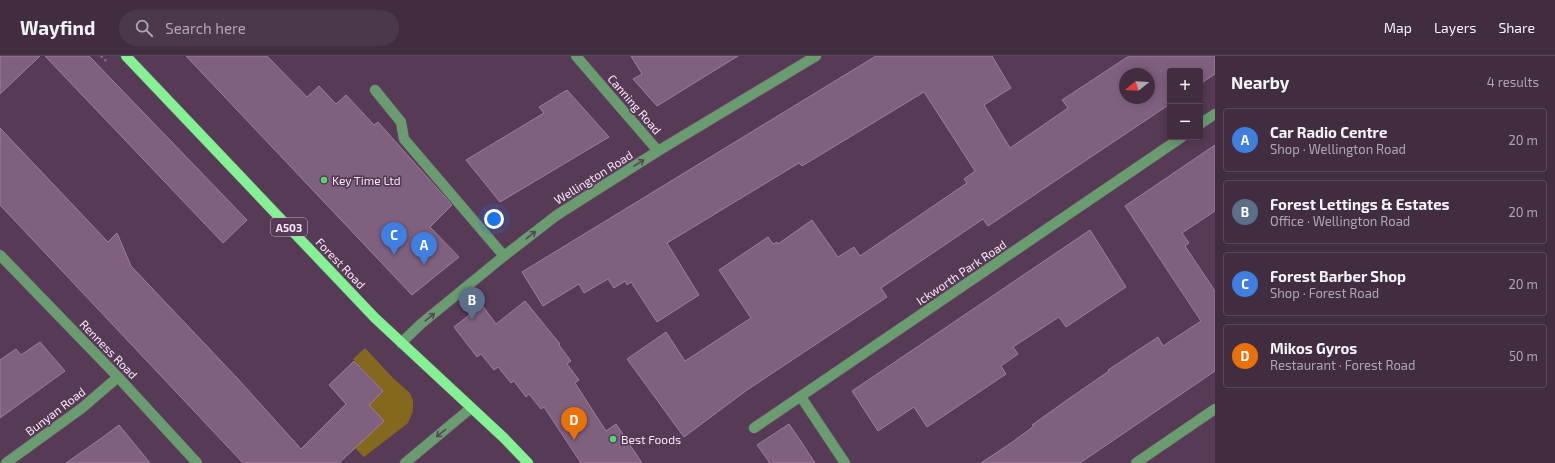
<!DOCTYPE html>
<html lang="en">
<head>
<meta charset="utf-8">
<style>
	:root { --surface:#412c40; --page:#4c384b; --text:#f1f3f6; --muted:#aea7b1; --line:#5a4859; --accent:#58d570 }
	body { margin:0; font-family:"Exo 2",sans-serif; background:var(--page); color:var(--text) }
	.controls { position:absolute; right:12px; top:12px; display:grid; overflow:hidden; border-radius:4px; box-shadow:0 2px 10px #0003 }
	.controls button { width:36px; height:36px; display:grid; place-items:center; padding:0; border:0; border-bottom:1px solid var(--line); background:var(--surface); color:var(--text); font:20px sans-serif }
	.compass { position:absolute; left:1119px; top:12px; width:36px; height:36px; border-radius:50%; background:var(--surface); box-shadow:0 2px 10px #0003; rotate:252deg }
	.you { position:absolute; left:494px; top:163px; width:14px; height:14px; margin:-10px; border:3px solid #fff; border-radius:50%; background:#1a73e8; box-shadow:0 0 0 6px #1a73e833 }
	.badge { display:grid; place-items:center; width:26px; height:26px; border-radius:50%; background:var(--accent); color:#fff; font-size:13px; font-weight:700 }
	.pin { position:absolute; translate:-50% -33px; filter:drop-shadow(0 1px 2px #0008) }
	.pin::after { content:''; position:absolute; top:21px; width:14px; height:12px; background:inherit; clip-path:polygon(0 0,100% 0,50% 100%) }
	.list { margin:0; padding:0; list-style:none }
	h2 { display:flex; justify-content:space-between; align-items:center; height:52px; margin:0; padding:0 16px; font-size:17px }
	h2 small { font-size:13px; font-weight:400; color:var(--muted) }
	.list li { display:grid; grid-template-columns:26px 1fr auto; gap:12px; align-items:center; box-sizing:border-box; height:64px; margin:0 8px 8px; padding:0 8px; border:1px solid var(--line); border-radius:4px }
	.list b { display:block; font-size:15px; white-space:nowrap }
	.list p { margin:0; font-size:13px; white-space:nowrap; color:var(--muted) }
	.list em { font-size:13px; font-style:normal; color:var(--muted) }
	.icon { flex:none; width:22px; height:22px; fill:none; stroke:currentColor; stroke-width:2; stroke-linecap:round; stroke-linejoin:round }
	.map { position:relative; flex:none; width:1215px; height:407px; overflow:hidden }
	header { display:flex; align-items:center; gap:24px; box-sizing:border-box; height:56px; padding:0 20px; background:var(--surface); border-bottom:1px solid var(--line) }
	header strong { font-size:19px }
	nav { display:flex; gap:22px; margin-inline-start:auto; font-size:14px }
	.search { width:280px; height:36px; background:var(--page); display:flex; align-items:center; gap:10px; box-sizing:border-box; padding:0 14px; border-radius:22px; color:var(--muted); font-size:15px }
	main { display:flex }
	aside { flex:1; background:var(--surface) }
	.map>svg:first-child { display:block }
</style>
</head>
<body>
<header>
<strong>Wayfind</strong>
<div class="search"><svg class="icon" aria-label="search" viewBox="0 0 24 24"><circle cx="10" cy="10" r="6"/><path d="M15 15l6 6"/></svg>Search here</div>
<nav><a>Map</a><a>Layers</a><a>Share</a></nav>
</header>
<main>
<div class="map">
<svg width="1215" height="407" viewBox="0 0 1215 407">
	<rect width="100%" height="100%" fill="#573a56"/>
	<!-- green -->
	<path fill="#84681d" d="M365 292 394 323 410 337 413 344V355L408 367 364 401 355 392 369 349 383 335 353 303Z"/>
	<!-- building -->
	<path fill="#80607f" stroke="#9e7d9d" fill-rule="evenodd" d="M0 0H40L0 38Z
		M45 0H89L247 164 223 187Z
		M186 0H267L307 41 319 30 336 48 346 39 374 69 378 66 452 149 430 171 459 201 412 239Z
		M631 0H738L657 50 633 23 642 18Z
		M876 0H992L1011 32 984 49 1010 92 1068 52 1062 44 1129 0H1215V18L1200 28V15H1170V48L988 170 983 163 881 232 887 241 747 334 684 381 627 303 666 276 685 305 751 262 719 214 768 181 773 188 777 186 778 188 812 164 838 201 854 191 860 200 967 127 964 123 975 115 924 36 802 110 799 107 667 187 699 239 657 266 631 226 627 229 625 225 614 232 608 223 584 237 579 228 543 250 522 216ZM1125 18H1149V42H1125Z
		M567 34 609 81 500 146 466 104 544 57 539 51Z
		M0 72 108 186 117 177 131 210 238 323 301 393 346 348 329 329 354 305 383 335 369 349 384 365 339 407H243L0 149Z
		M1215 89V155L1182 177 1189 187 1185 190 1215 235V315L1080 407H981L1011 387 1034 370 1032 369 1067 344 1109 315 1108 314 1158 281 1163 290 1201 265 1125 150Z
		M1090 174 1126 231 1066 271 1059 261 1019 287 1013 291 1018 298 1001 310 1006 318 927 371 914 351 878 375 852 335Z
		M525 245 560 288 559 289 571 305 567 308 579 324 575 327 606 375 616 368 642 407H581L544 351 541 353 529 338 526 341 514 325 511 327 498 311 494 314 481 298 477 301 454 271 482 249 496 268Z
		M40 286 65 315 0 362V304L16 293 21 299Z
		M789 368 800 384 815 407H770L757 389Z
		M119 369 150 407H66L103 381Z"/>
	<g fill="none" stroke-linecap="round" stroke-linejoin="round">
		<!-- minor casing -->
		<g stroke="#745973" stroke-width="11">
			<path id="minor" d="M576 0 658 95
				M375 34 401 66 404 83 504 200
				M1200 68 1215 58
				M0 199 118 321 197 407
				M401 287 422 267 504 200 557 159 658 95 816 0
				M801 341 845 407
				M754 372 1182 81
				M6 407 82 352 118 321
				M405 407 471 352
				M1136 407 1215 353"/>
		</g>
		<!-- major casing -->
		<g stroke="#745973" stroke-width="11">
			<path id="major" d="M126 0 375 262 504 382 528 407"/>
		</g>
		<!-- path -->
		<path stroke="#8b728b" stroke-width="2.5" stroke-dasharray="2 3" stroke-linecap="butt" d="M101 0 106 5"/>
		<!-- minor -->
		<use href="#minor" stroke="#699c6f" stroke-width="10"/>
		<!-- major -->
		<use href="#major" stroke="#83f194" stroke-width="10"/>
	</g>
	<!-- one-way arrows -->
	<defs><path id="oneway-shaft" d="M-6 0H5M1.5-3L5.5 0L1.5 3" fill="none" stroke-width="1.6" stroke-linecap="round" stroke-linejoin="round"/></defs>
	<g stroke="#594458">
		<use href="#oneway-shaft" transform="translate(639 107) rotate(-32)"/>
		<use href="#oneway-shaft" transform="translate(531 179) rotate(-38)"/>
		<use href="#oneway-shaft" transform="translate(430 261) rotate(-39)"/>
		<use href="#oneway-shaft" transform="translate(441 377) rotate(142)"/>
	</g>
	<!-- markers -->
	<g fill="#58d570" stroke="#573a56" stroke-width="1.5">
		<circle cx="324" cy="124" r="4"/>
		<circle cx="613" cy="383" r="4"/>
	</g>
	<g text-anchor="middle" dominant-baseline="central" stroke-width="3.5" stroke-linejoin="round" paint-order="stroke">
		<!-- shield labels -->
		<rect fill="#573a56" stroke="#c8b2c7" stroke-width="1" x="271" y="162" width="36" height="18" rx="3"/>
		<g font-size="11" font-weight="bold" fill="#f8e6f8">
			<text x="289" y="171">A503</text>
		</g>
		<!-- street labels -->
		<g font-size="12" fill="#f8e6f8" stroke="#573a56">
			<text transform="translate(635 48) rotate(49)">Canning Road</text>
			<text transform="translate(593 121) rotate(-32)">Wellington Road</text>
			<text transform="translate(341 207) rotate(46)">Forest Road</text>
			<text transform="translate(961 216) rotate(-34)">Ickworth Park Road</text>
			<text transform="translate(109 293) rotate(46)">Renness Road</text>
			<text transform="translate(55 355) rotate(-37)">Bunyan Road</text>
		</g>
		<!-- poi labels -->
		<g font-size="12" fill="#f8e6f8" stroke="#573a56" text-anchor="start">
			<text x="332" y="124">Key Time Ltd</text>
			<text x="621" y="383">Best Foods</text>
		</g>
	</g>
</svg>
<div class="controls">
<button>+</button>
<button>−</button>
</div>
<svg class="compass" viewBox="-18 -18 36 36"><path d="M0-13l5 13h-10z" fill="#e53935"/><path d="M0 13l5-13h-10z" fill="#aea7b1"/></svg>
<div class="you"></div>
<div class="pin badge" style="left:424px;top:209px;background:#3f7fe0">A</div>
<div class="pin badge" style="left:472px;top:264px;background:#5c6f8a">B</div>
<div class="pin badge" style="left:394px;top:199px;background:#3f7fe0">C</div>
<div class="pin badge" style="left:574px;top:384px;background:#e8710a">D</div>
</div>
<aside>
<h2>Nearby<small>4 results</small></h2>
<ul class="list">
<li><span class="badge" style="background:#3f7fe0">A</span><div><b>Car Radio Centre</b><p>Shop · Wellington Road</p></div><em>20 m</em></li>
<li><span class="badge" style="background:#5c6f8a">B</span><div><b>Forest Lettings &amp; Estates</b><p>Office · Wellington Road</p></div><em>20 m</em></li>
<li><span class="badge" style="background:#3f7fe0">C</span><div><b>Forest Barber Shop</b><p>Shop · Forest Road</p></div><em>20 m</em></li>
<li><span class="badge" style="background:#e8710a">D</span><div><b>Mikos Gyros</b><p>Restaurant · Forest Road</p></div><em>50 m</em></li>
</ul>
</aside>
</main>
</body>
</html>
